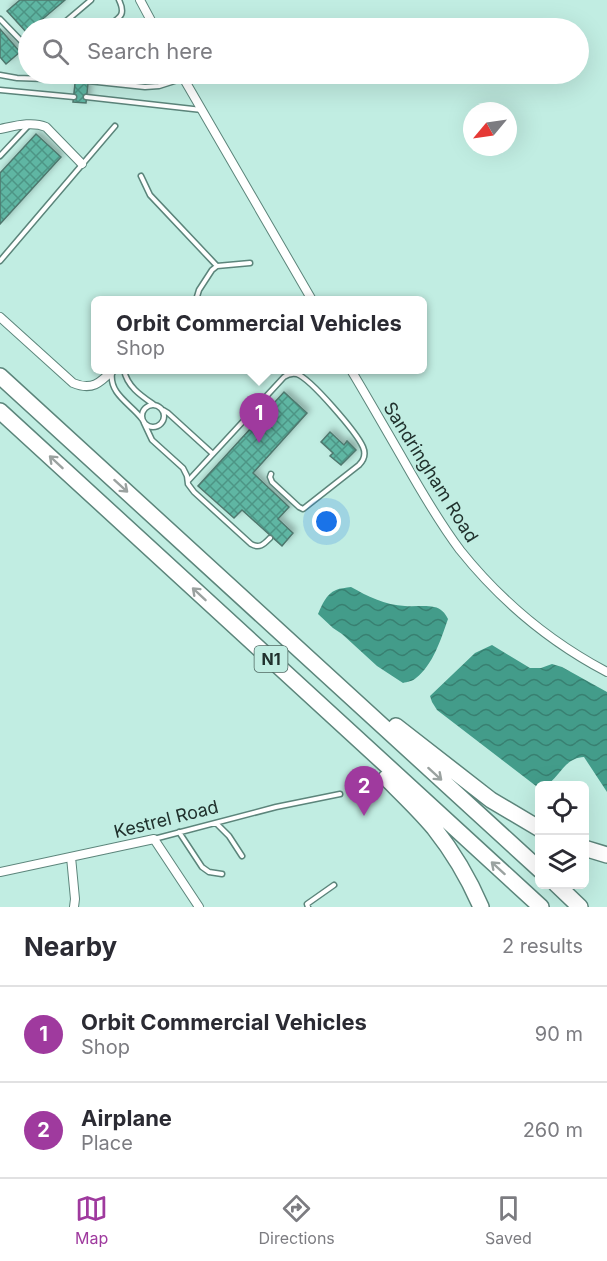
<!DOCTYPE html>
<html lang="en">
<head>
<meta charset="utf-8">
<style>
	:root { --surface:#fff; --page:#f7f7f7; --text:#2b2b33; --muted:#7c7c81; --line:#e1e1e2; --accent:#9f3a9e }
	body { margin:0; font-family:Inter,sans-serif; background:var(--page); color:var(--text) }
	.controls { position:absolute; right:18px; bottom:18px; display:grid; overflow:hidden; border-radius:9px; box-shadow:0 6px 24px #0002 }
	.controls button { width:54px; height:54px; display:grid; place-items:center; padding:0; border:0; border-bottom:2px solid var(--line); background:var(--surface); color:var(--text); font:30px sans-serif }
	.compass { position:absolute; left:463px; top:102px; width:54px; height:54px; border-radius:50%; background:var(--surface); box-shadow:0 6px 24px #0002; rotate:241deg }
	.you { position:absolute; left:327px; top:522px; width:21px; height:21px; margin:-15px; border:4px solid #fff; border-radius:50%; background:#1a73e8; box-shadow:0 0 0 9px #1a73e833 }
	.badge { display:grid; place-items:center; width:39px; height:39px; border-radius:50%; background:var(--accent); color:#fff; font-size:20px; font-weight:700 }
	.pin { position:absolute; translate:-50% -50px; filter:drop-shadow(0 2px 3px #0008) }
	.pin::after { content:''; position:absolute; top:32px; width:21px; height:18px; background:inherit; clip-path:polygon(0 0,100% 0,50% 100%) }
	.popup { position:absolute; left:91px; top:296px; width:336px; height:78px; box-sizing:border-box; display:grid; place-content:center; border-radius:9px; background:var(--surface); filter:drop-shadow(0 2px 4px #0005); font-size:20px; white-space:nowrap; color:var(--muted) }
	.popup b { font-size:22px; color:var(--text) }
	.popup::after { content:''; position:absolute; left:50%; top:100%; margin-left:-12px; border:12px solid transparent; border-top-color:var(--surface) }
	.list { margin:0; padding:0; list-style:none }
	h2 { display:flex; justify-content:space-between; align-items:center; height:78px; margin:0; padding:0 24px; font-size:26px }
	h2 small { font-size:20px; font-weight:400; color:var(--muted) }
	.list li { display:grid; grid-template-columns:39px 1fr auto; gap:18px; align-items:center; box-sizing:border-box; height:96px; padding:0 24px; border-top:2px solid var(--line) }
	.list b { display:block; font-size:22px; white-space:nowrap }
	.list p { margin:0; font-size:20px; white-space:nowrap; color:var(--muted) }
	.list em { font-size:20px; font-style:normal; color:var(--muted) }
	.icon { flex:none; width:33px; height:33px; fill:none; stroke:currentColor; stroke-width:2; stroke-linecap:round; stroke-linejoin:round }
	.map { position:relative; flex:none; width:607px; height:907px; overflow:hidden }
	.search { position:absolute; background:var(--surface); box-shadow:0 6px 24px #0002; left:18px; right:18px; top:18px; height:66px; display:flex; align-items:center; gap:15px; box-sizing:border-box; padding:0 21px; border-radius:33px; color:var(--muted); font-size:22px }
	.sheet { height:270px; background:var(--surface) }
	nav { display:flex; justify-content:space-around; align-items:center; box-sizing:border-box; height:84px; border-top:2px solid var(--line); background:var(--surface); font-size:16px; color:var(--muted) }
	nav a { display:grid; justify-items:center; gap:3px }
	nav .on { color:var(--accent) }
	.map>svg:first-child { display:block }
</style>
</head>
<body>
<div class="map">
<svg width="607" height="907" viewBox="0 0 607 907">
	<defs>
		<pattern id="water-waves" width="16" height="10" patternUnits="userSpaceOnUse" patternTransform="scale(1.5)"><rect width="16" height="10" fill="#439c8a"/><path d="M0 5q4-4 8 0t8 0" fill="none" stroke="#388071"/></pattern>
		<pattern id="building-cross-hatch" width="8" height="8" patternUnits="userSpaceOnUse" patternTransform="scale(1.5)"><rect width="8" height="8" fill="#5eb6a3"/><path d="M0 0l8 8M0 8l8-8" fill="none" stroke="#4d9585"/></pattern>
		<filter id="shadow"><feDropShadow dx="3.5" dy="-3.5" stdDeviation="3" flood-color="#0004"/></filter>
	</defs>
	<rect width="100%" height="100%" fill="#c1ede2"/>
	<!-- water -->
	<path fill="url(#water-waves)" d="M351 587C367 596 385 605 405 606 414 607 425 605 434 607 441 608 445 613 448 619 441 639 433 665 416 678 413 681 407 682 403 683L377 666 342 634 333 628 318 614C322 605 326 594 336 590 340 588 346 588 351 587Z
		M492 645 530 668H541L552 664 562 667 607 692V792L584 757C563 758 559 780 545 785 542 786 539 786 536 786L437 710 432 702 430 696 475 653Z"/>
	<!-- building -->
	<path fill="url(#building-cross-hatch)" stroke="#4f786e" stroke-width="1.5" filter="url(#shadow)" d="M20 0H65L32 28H28V32L27 33 7 11Z
		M0 29 20 52 6 64 0 57Z
		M76 74H89L86 103 73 102Z
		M36 134 61 157 0 224V173Z
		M284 392 307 413 253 473 289 507 278 519 293 533 282 546 242 510 234 518 198 486Z
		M330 432 344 445 347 441 356 450 341 465 330 456 333 453 321 442Z"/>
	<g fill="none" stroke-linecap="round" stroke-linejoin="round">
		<!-- lane casing -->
		<g stroke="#5c857b" stroke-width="7">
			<path id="lane" d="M0 19 28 48
				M58 28 91 0
				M105 28C118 18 127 17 119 0
				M0 75 17 78 76 80
				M88 81 145 87 159 86 184 78
				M0 90 74 97
				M86 97 202 110
				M0 156 29 125
				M141 176 150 195 217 266
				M0 261 115 126
				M196 300 199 290 212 270 217 266 250 263
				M124 370C127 386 140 395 153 404
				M112 373C109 394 131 404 142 419
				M142 416a11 11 0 1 1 22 0a11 11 0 1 1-22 0Z
				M163 410 168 413 213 454
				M144 423 152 440 183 468 187 476 188 484 194 492 251 544C260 549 264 544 270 538
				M188 481 284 377C288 374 292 373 297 374 311 379 357 433 363 447 366 454 364 460 359 465L303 509 299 507 272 482 270 477 271 474
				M216 823 229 836 242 856
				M179 832 202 867 209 872 222 874
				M154 839 276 807 340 794
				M308 907 307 904 334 885"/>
		</g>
		<!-- street casing -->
		<g stroke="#5c857b" stroke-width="10">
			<path id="street" d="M140 0 155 28
				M181 74 312 300
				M0 129C15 126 32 121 46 127L82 164
				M0 317 73 383C92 391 100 383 113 370
				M351 370C369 400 386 430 404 461 421 491 439 522 460 550 500 600 550 642 607 672
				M71 857 75 899 74 907
				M0 872 154 839 199 907"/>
		</g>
		<!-- highway casing -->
		<g stroke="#5c857b" stroke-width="18">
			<path id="highway" d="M0 376 540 870
				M0 411 541 907
				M396 726 491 800 540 829
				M386 778C402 794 419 810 434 828 453 852 469 879 481 907
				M584 848 607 855
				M556 884 580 907"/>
		</g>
		<!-- lane -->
		<use href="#lane" stroke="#fff" stroke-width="4"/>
		<!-- street -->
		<use href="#street" stroke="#fff" stroke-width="8"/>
		<!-- highway -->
		<use href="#highway" stroke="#fff" stroke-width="15"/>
	</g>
	<!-- one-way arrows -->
	<defs><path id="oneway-shaft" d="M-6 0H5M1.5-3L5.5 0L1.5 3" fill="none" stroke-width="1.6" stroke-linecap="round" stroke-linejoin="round" transform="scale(1.5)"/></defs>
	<g stroke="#9ba2a0">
		<use href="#oneway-shaft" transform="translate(56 462) rotate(-137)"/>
		<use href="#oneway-shaft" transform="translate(121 486) rotate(42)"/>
		<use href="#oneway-shaft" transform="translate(199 594) rotate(-137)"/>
		<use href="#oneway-shaft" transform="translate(435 774) rotate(42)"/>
		<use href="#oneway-shaft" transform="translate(498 868) rotate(-138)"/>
	</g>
	<g text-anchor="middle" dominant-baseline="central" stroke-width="4.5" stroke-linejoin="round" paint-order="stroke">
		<!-- shield labels -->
		<rect fill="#c1ede2" stroke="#506963" stroke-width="1.5" x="254.5" y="646" width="33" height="26" rx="4.5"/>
		<g font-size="16" font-weight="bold" fill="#20312d">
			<text x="271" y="659">N1</text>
		</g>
		<!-- street labels -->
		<g font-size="18" fill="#20312d" stroke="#c1ede2">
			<text transform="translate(431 472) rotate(58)">Sandringham Road</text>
			<text transform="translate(166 819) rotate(-14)">Kestrel Road</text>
		</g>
	</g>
</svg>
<div class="controls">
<button><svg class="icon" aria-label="locate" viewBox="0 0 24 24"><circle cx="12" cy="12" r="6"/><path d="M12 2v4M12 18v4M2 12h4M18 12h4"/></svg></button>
<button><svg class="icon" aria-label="layers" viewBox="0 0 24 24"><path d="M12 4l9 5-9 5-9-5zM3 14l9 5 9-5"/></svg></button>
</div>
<svg class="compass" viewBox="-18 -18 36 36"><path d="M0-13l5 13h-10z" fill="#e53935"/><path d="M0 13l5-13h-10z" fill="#7c7c81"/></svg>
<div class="you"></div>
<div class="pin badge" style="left:259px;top:443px">1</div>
<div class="popup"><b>Orbit Commercial Vehicles</b>Shop</div>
<div class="pin badge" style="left:364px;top:816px">2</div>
<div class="search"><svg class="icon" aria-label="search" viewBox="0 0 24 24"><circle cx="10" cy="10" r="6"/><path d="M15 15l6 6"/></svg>Search here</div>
</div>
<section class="sheet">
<h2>Nearby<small>2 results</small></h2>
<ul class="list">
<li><span class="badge">1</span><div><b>Orbit Commercial Vehicles</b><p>Shop</p></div><em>90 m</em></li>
<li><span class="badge">2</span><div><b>Airplane</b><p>Place</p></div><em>260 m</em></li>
</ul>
</section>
<nav>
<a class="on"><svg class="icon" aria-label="map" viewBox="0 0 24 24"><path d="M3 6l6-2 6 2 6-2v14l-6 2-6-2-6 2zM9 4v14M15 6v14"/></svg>Map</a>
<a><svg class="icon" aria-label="directions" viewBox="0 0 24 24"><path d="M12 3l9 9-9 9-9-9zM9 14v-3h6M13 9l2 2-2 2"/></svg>Directions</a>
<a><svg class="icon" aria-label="saved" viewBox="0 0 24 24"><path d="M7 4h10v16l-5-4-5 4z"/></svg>Saved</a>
</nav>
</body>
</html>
